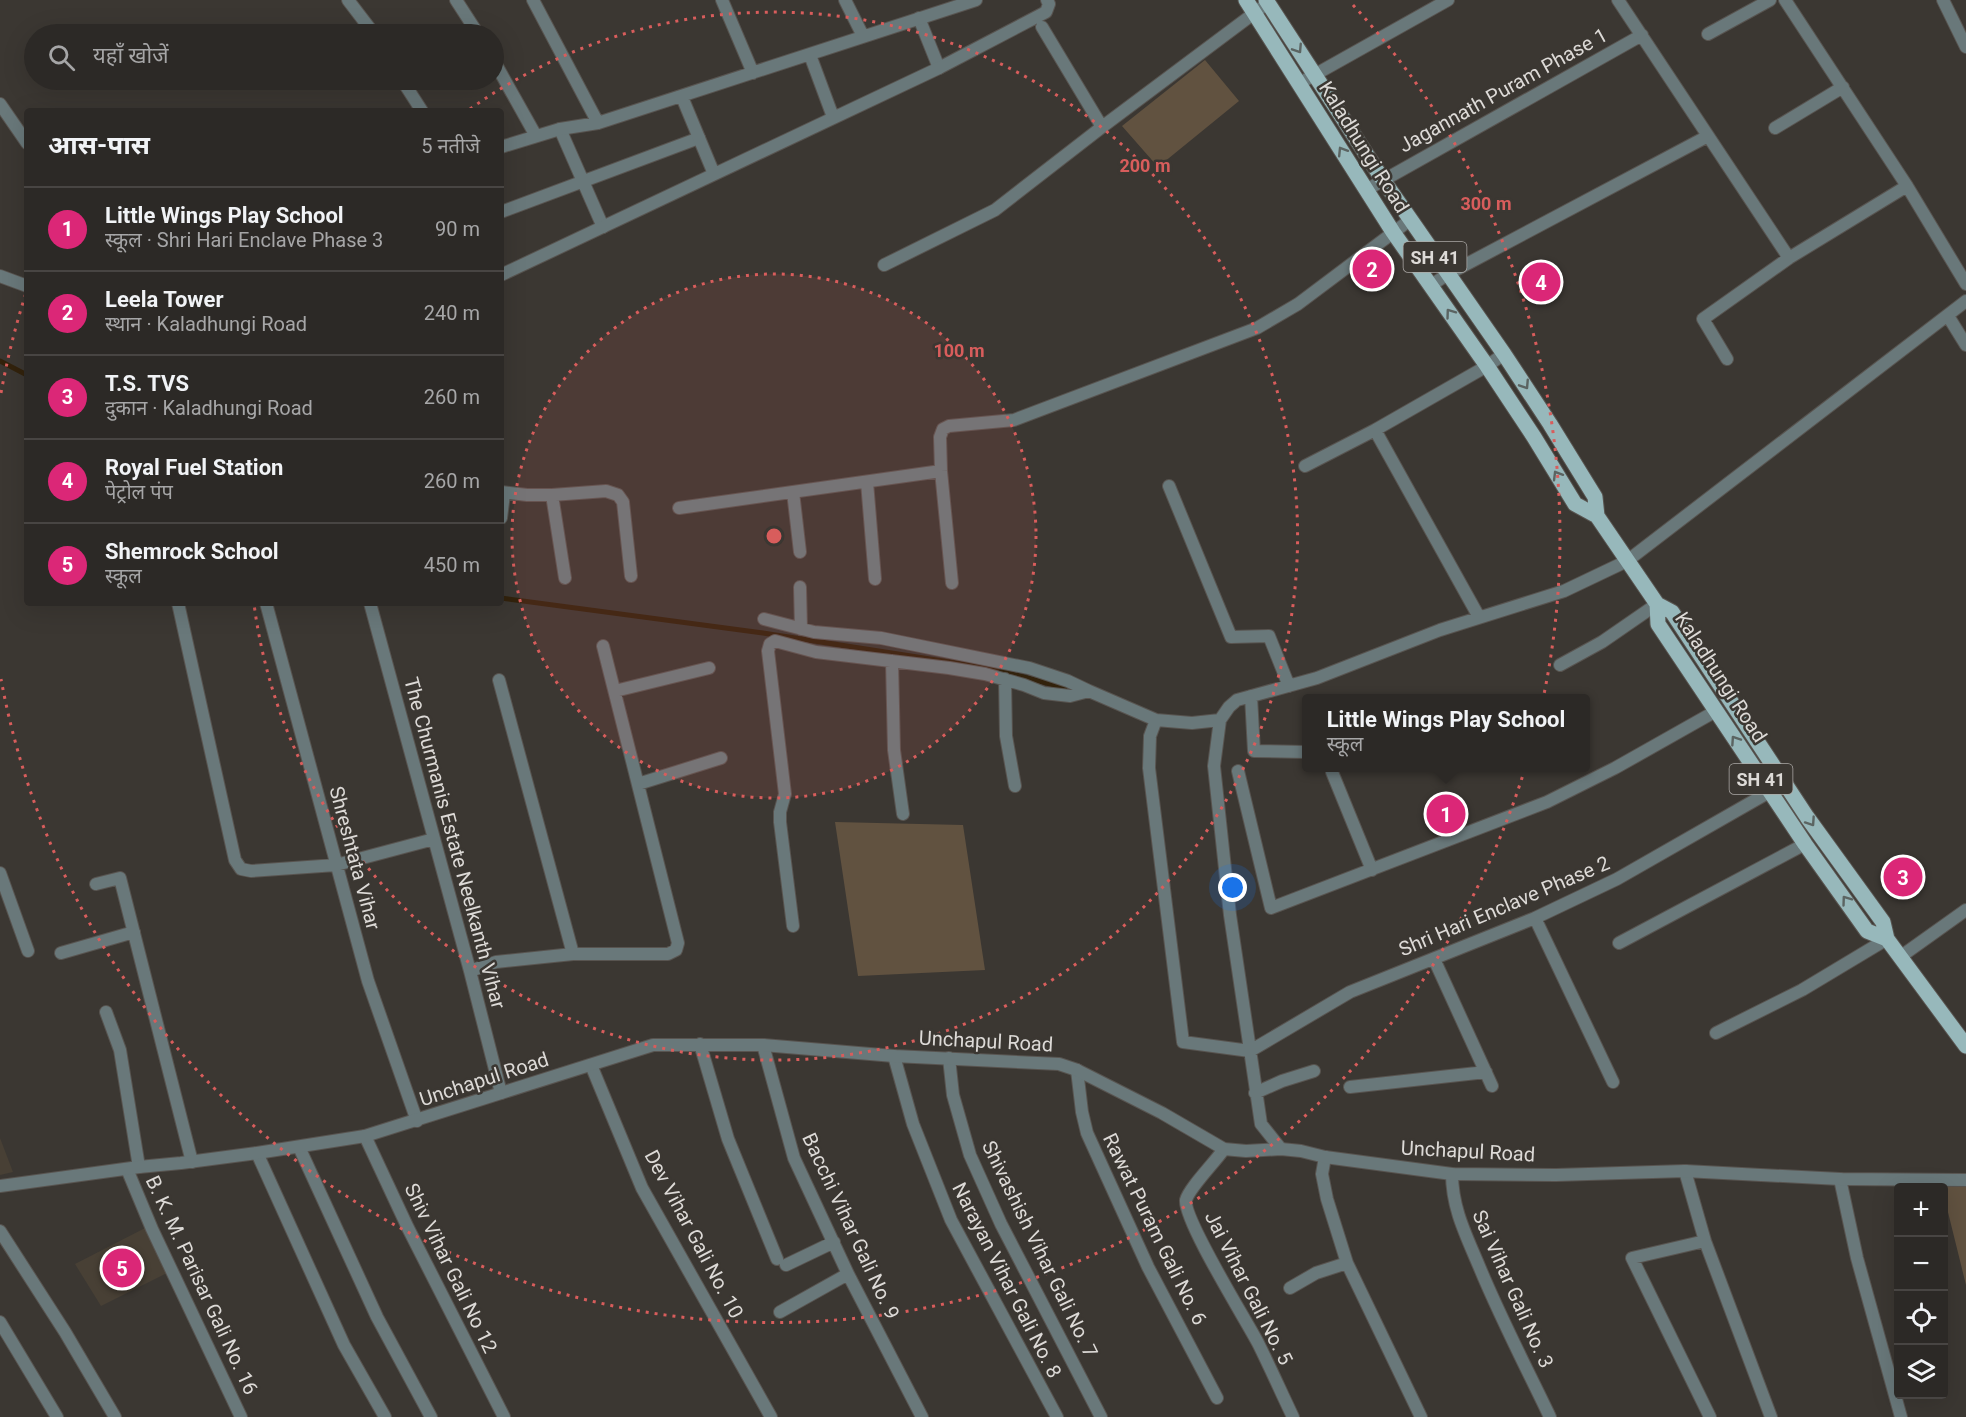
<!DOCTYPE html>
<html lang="hi">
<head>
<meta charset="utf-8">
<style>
	:root { --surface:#2c2926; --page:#34312e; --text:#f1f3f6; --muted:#a6a6a7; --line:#484543; --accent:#db2777 }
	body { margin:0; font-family:Roboto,"Noto Sans Devanagari",sans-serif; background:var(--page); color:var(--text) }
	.controls { position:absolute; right:18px; bottom:18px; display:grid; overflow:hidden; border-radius:6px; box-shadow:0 6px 24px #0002 }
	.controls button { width:54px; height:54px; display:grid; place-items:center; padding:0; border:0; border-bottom:2px solid var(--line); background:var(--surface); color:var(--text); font:30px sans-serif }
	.you { position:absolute; left:1233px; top:888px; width:21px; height:21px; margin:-15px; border:4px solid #fff; border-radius:50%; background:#1a73e8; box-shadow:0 0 0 9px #1a73e833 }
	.badge { display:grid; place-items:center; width:39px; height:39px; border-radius:50%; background:var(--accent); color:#fff; font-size:20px; font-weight:700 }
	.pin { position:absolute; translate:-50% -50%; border:3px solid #fff; box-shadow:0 2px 6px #0006 }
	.popup { position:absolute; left:1302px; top:694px; width:288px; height:78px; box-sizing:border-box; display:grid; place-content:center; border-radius:6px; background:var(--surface); filter:drop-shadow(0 2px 4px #0005); font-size:20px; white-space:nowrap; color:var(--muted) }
	.popup b { font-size:22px; color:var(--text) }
	.popup::after { content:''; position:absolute; left:50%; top:100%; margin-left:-12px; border:12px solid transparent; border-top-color:var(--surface) }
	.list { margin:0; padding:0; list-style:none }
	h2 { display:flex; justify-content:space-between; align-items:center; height:78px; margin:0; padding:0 24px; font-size:26px }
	h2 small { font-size:20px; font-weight:400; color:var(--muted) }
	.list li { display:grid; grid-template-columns:39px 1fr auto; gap:18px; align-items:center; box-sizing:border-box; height:84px; padding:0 24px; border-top:2px solid var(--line) }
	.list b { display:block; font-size:22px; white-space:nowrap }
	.list p { margin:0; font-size:20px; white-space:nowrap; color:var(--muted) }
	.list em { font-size:20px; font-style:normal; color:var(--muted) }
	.icon { flex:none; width:33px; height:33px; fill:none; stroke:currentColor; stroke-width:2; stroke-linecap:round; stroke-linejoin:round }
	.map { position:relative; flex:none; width:1966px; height:1417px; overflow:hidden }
	.search { position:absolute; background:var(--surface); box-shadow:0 6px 24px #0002; left:24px; top:24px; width:480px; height:66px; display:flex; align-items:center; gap:15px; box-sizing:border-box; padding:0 21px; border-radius:33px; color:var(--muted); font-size:22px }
	.panel { position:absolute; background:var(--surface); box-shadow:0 6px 24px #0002; left:24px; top:108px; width:480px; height:498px; border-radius:6px }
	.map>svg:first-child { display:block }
</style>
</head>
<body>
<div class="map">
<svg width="1966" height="1417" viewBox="0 0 1966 1417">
	<rect width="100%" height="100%" fill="#3b3732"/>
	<!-- built -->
	<path fill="#484035" d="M0 1138 13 1172 0 1175Z
		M147 1227 169 1272 101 1306 75 1264Z"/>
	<!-- green -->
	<path fill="#615240" d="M1205 60 1239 101 1158 167 1122 126Z
		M835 822 963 825 985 970 858 976Z
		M1941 1186 1966 1187V1285L1944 1196V1188Z"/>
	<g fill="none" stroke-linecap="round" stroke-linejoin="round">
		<!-- stream -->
		<path stroke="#32220c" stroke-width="5" d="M0 361 27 375
			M501 598 763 633 988 668 1066 688"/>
		<!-- pedestrian casing -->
		<g stroke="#585450" stroke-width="14">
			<path id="pedestrian" d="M919 18 939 68
				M560 129 603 227
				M501 212 699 138"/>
		</g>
		<!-- minor casing -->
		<g stroke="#585450" stroke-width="14">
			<path id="minor" d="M348 0 374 34
				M456 0 478 34
				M533 0 598 123
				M722 0 753 73
				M845 0 863 36
				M1618 0 1789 258
				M1785 0 1907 186 1966 284
				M1943 0 1966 47
				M1042 27 1102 127
				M1708 34 1770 0
				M810 55 833 117
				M494 61 536 136
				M402 80 422 111
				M1300 83 1448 0
				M682 97 714 174
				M0 104 27 143
				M1775 128 1843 87
				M501 147 560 129 598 123 976 0
				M1366 190 1642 35
				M884 265 995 210 1102 127 1261 8
				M501 275 939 68 1046 12 1049 4 1047 0
				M0 276 27 286
				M1430 286 1448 274 1708 136
				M1948 316 1966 345
				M1727 359 1703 319 1789 258 1907 186
				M1375 430 1479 617
				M1305 466 1375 430 1487 366 1504 354
				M867 482 875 579
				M1169 486 1231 637 1269 636 1289 686
				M501 492 527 495H552L606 491 618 495 623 502 631 576
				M793 492 800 552
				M552 495 565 578
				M679 508 941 471
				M501 518 504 494
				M952 583 941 471 940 437 943 429 949 426 1014 420 1257 328 1298 304 1410 220
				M800 587 801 629
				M178 603 235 860 241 869 251 871 336 865 434 839
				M266 603 368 981 417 1121
				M370 603 470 971 501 1093
				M764 619 814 632 881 638 1029 668 1068 681 1089 691
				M892 661 894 750 903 814
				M1560 665 1602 642 1657 604
				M1005 679 1006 736 1015 786
				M499 680 573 954
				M615 691 709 668
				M1251 696 1254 751 1306 752
				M1156 720 1150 736 1149 768 1183 1042 1250 1051 1350 992 1535 918 1617 879 1785 783
				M1220 720 1214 766 1230 915 1261 1124 1281 1149
				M1238 771 1271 908 1547 802 1615 768 1716 711
				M1332 772 1372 870
				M638 784 721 758
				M0 873 28 951
				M96 884 120 878 192 1162
				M1535 918 1613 1082
				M793 926 780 822V812L785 794 768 651 770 644 775 641 816 652 949 668 985 674 1024 685 1044 693 1070 696 1089 691 1156 720 1192 723 1220 720 1229 707 1237 700 1317 678 1440 630 1564 591 1627 561 1966 301
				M1619 943 1805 844
				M61 953 134 932
				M1900 957 1966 910
				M1434 959 1492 1086
				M470 971 496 962 573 954H668L676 950 678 943 603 646
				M106 1012 120 1050 139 1167
				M1716 1033 1802 990 1887 939
				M700 1044 728 1139 777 1259
				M763 1045 794 1158 848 1274 922 1417
				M894 1056 913 1124 951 1220 1057 1417
				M949 1058 953 1095 970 1155 1001 1224 1101 1417
				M591 1065 642 1188 771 1417
				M1077 1070 1082 1112 1087 1133 1148 1267 1217 1398
				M1350 1087 1486 1072
				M1255 1093 1282 1081 1314 1071
				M365 1136 408 1228 504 1417
				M299 1147 377 1317 431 1417
				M1224 1149C1216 1161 1189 1188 1186 1200 1183 1219 1246 1320 1258 1343 1270 1367 1281 1392 1293 1417
				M257 1153 344 1345 385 1417
				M1325 1157 1322 1174 1327 1199 1347 1263 1421 1417
				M127 1169 152 1229 241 1417
				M1685 1171 1705 1241 1771 1417
				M1452 1174C1452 1208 1466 1235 1479 1266 1500 1317 1526 1367 1550 1417
				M1840 1179 1857 1258 1901 1417
				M0 1231 65 1332 115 1417
				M1705 1241 1632 1258 1710 1417
				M786 1265 834 1242
				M1290 1288 1316 1273 1347 1263
				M780 1312 848 1274
				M0 1322 57 1417"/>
		</g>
		<!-- tertiary casing -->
		<g stroke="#585450" stroke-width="14">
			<path id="tertiary" d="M0 1186 139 1167 181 1163 257 1153 365 1136 653 1045H763L894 1056 1059 1064 1077 1070 1162 1113 1224 1149 1246 1151 1281 1149 1301 1151 1325 1157 1452 1174 1556 1175 1685 1171 1840 1179 1966 1180"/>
		</g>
		<!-- primary casing -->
		<g stroke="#585450" stroke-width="17">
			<path id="primary" d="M1246 0 1393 232 1487 366 1534 437 1575 504 1597 516
				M1266 0 1383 180 1504 354 1550 424 1595 497 1597 516 1657 604 1672 612 1807 817 1883 922 1887 939 1966 1046
				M1657 604 1658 624 1805 844 1867 931 1887 939"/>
		</g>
		<!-- pedestrian -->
		<use href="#pedestrian" stroke="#69787a" stroke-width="12"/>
		<!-- minor -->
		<use href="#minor" stroke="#69787a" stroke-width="12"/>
		<!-- tertiary -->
		<use href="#tertiary" stroke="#69787a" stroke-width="12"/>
		<!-- primary -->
		<use href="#primary" stroke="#97b8bb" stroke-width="15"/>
	</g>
	<!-- one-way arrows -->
	<defs><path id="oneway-chevron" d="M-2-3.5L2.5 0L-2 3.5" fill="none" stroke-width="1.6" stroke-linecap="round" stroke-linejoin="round" transform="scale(1.5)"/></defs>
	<g stroke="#5b6462">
		<use href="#oneway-chevron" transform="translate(1298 49) rotate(57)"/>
		<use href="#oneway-chevron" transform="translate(1342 151) rotate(-122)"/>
		<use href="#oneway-chevron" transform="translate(1450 313) rotate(-126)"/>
		<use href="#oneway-chevron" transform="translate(1525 385) rotate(57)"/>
		<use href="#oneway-chevron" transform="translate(1557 475) rotate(-121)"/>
		<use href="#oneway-chevron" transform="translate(1735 740) rotate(-124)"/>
		<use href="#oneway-chevron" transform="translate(1811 822) rotate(56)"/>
		<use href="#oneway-chevron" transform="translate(1846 900) rotate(-126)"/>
	</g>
	<!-- distance rings -->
	<circle cx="774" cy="536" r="262" fill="#d85d5c" fill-opacity=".12"/>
	<g fill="none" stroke="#d85d5c" stroke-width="3" stroke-dasharray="3 6">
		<circle cx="774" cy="536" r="262"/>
		<path d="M470 109A524 524 0 1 1 254 604"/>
		<path d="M1 393A786 786 0 0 1 26 293M1353 5A786 786 0 1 1 1 679"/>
	</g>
	<g text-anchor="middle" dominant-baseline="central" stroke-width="5" stroke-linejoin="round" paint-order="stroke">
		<!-- shield labels -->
		<g fill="#3b3732" stroke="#aca9a6" stroke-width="1.5">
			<rect x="1403.5" y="242" width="63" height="30" rx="4.5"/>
			<rect x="1729.5" y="764" width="63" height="30" rx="4.5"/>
		</g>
		<g font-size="18" font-weight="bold" fill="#dddad7">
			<text x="1435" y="257">SH 41</text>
			<text x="1761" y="779">SH 41</text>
		</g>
		<!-- street labels -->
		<g font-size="20" fill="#dddad7" stroke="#3b3732">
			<text transform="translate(1503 90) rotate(-29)">Jagannath Puram Phase 1</text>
			<text transform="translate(1364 147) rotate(58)">Kaladhungi Road</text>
			<text transform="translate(1721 677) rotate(57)">Kaladhungi Road</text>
			<text transform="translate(455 843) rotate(75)">The Churmanis Estate Neelkanth Vihar</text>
			<text transform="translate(355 858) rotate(75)">Shreshtata Vihar</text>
			<text transform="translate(1504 906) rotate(-23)">Shri Hari Enclave Phase 2</text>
			<text transform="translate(986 1041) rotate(3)">Unchapul Road</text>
			<text transform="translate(484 1079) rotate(-18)">Unchapul Road</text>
			<text transform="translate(1468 1151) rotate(3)">Unchapul Road</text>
			<text transform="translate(851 1226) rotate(65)">Bacchi Vihar Gali No. 9</text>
			<text transform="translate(1155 1229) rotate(64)">Rawat Puram Gali No. 6</text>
			<text transform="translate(694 1234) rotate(62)">Dev Vihar Gali No. 10</text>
			<text transform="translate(1040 1249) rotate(64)">Shivashish Vihar Gali No. 7</text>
			<text transform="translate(451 1268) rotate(64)">Shiv Vihar Gali No 12</text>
			<text transform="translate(1007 1280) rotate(63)">Narayan Vihar Gali No. 8</text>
			<text transform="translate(202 1285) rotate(65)">B. K. M. Parisar Gali No. 16</text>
			<text transform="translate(1249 1288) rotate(63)">Jai Vihar Gali No. 5</text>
			<text transform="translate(1513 1289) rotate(66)">Sai Vihar Gali No. 3</text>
		</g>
	</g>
	<circle cx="774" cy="536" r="9" fill="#d85d5c" stroke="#3b3732" stroke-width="3"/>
	<g font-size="18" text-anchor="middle" font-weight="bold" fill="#d85d5c" stroke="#3b3732" stroke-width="5" stroke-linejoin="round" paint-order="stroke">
		<text x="1145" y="172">200 m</text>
		<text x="1486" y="210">300 m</text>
		<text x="959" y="357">100 m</text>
	</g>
</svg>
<div class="controls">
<button>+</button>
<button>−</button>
<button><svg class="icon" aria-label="locate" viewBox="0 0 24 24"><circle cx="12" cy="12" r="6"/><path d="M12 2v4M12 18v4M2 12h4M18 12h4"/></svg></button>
<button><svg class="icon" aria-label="layers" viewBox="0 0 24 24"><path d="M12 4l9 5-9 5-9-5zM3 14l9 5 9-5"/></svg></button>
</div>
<div class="you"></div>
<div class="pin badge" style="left:1446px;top:814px">1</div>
<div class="popup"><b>Little Wings Play School</b>स्कूल</div>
<div class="pin badge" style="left:1372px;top:269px">2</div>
<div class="pin badge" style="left:1903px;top:877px">3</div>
<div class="pin badge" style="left:1541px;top:282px">4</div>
<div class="pin badge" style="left:122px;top:1268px">5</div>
<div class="search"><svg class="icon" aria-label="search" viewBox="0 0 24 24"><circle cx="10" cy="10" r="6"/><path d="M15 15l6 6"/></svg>यहाँ खोजें</div>
<section class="panel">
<h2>आस-पास<small>5 नतीजे</small></h2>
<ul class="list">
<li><span class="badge">1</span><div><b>Little Wings Play School</b><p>स्कूल · Shri Hari Enclave Phase 3</p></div><em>90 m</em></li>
<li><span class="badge">2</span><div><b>Leela Tower</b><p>स्थान · Kaladhungi Road</p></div><em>240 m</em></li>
<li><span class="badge">3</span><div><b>T.S. TVS</b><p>दुकान · Kaladhungi Road</p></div><em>260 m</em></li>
<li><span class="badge">4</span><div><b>Royal Fuel Station</b><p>पेट्रोल पंप</p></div><em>260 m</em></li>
<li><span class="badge">5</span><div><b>Shemrock School</b><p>स्कूल</p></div><em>450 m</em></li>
</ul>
</section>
</div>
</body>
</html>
